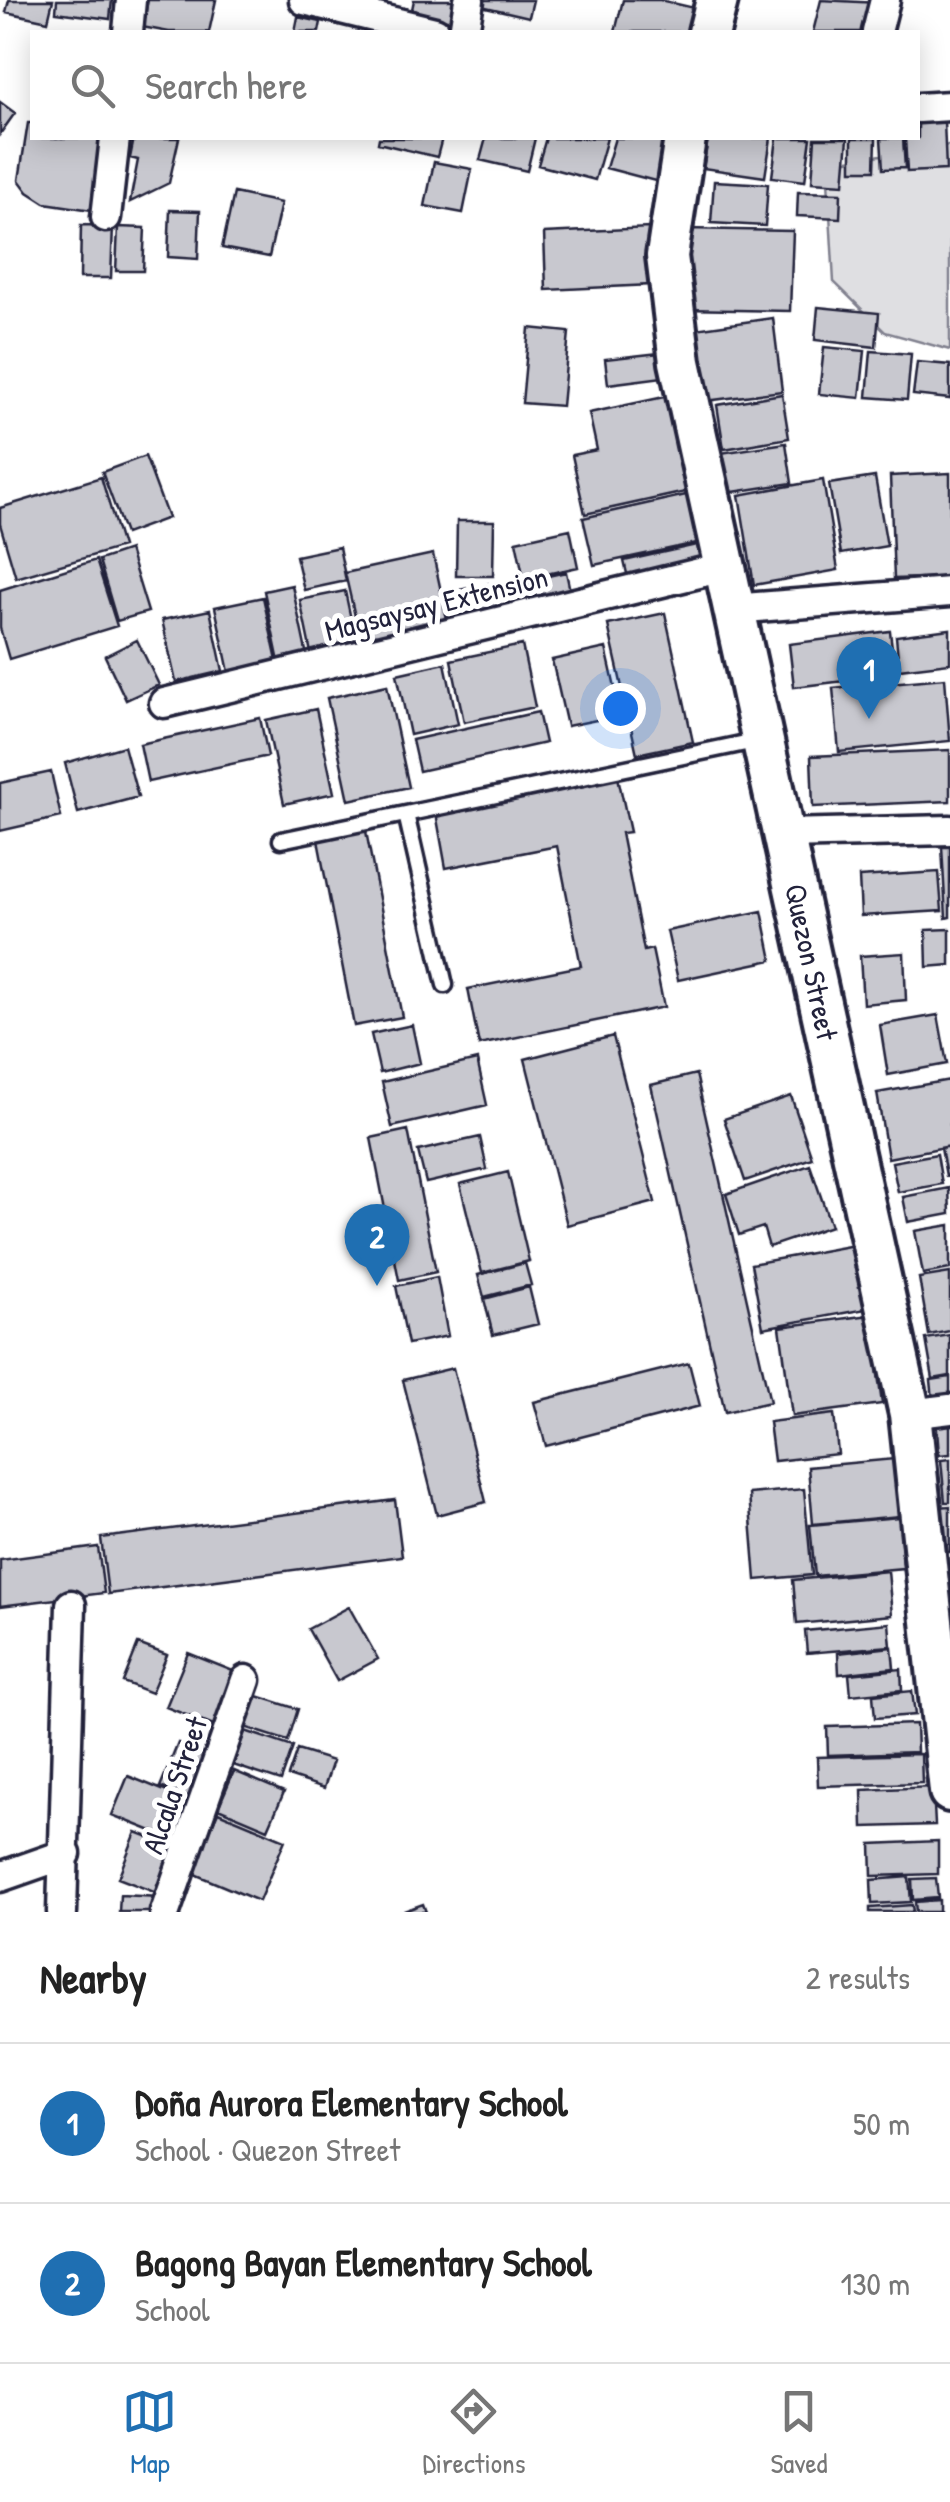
<!DOCTYPE html>
<html lang="en">
<head>
<meta charset="utf-8">
<style>
	:root { --surface:#fff; --page:#f2f2f2; --text:#222; --muted:#767676; --line:#e0e0e0; --accent:#1f6fb2 }
	body { margin:0; font-family:"Patrick Hand",sans-serif; background:var(--page); color:var(--text) }
	.you { position:absolute; left:620px; top:708px; width:35px; height:35px; margin:-25px; border:8px solid #fff; border-radius:50%; background:#1a73e8; box-shadow:0 0 0 15px #1a73e833 }
	.badge { display:grid; place-items:center; width:65px; height:65px; border-radius:50%; background:var(--accent); color:#fff; font-size:32px; font-weight:700 }
	.pin { position:absolute; translate:-50% -82px; filter:drop-shadow(0 2px 5px #0008) }
	.pin::after { content:''; position:absolute; top:52px; width:35px; height:30px; background:inherit; clip-path:polygon(0 0,100% 0,50% 100%) }
	.list { margin:0; padding:0; list-style:none }
	h2 { display:flex; justify-content:space-between; align-items:center; height:130px; margin:0; padding:0 40px; font-size:42px }
	h2 small { font-size:32px; font-weight:400; color:var(--muted) }
	.list li { display:grid; grid-template-columns:65px 1fr auto; gap:30px; align-items:center; box-sizing:border-box; height:160px; padding:0 40px; border-top:2px solid var(--line) }
	.list b { display:block; font-size:38px; white-space:nowrap }
	.list p { margin:0; font-size:32px; white-space:nowrap; color:var(--muted) }
	.list em { font-size:32px; font-style:normal; color:var(--muted) }
	.icon { flex:none; width:55px; height:55px; fill:none; stroke:currentColor; stroke-width:2; stroke-linecap:round; stroke-linejoin:round }
	.map { position:relative; flex:none; width:950px; height:1912px; overflow:hidden }
	.search { position:absolute; background:var(--surface); box-shadow:0 5px 25px #0003; left:30px; right:30px; top:30px; height:110px; display:flex; align-items:center; gap:25px; box-sizing:border-box; padding:0 35px; border-radius:0px; color:var(--muted); font-size:38px }
	.sheet { height:450px; background:var(--surface) }
	nav { display:flex; justify-content:space-around; align-items:center; box-sizing:border-box; height:140px; border-top:2px solid var(--line); background:var(--surface); font-size:28px; color:var(--muted) }
	nav a { display:grid; justify-items:center; gap:5px }
	nav .on { color:var(--accent) }
	.map>svg:first-child { display:block }
</style>
</head>
<body>
<div class="map">
<svg width="950" height="1912" viewBox="0 0 950 1912">
	<rect width="100%" height="100%" fill="#fff"/>
	<filter id="ink" filterUnits="userSpaceOnUse"><feTurbulence type="fractalNoise" baseFrequency=".01" numOctaves="2"/><feDisplacementMap in="SourceGraphic" scale="20" xChannelSelector="R" yChannelSelector="G"/><feConvolveMatrix kernelMatrix="1 2 1 2 8 2 1 2 1" color-interpolation-filters="sRGB"/></filter>
	<g filter="url(#ink)">
		<!-- green -->
		<path fill="#dfdfe2" stroke="#80808e" stroke-width="2.5" d="M950 145V350L885 332 834 282 827 163Z"/>
		<!-- building -->
		<path fill="#c8c8cf" stroke="#22223b" stroke-width="2.5" d="M9 0H53L48 21 6 12Z
			M57 0H112L110 19 56 12Z
			M148 0H216L209 32H169L142 27Z
			M414 0H457L453 21 411 14Z
			M478 0H533L529 17 477 5Z
			M623 0H660L702 10 696 32H615Z
			M821 0 878 3 870 32H813Z
			M298 17 321 22 319 32H295Z
			M0 102 15 113 0 134Z
			M944 121 946 170 907 172 905 138H918V122Z
			M28 123H32V138H104L92 210 45 203 28 192 19 180Z
			M134 138H179L169 183 130 202 138 160 130 158Z
			M379 138H442L437 157 378 143Z
			M486 138H535L527 171 480 160Z
			M546 138H607L595 180 538 165Z
			M615 138H670L659 182 606 168Z
			M708 138H771L765 177 703 168Z
			M777 138H811L805 181 772 177Z
			M815 138H848L844 184 812 182Z
			M852 138H876L875 170H852Z
			M881 138H903L905 168 883 169Z
			M434 162 472 169 463 213 425 206Z
			M714 181 768 184 765 226 711 223Z
			M798 192 841 193 840 218 797 216Z
			M234 193 281 203 269 257 222 248Z
			M170 210 200 211 198 259 168 257Z
			M81 225 113 226 111 278H80Z
			M118 227 145 228 143 271H116Z
			M649 228 651 285 546 290 544 233Z
			M686 229 793 231 790 311 683 309Z
			M818 307 879 313 876 347 815 340Z
			M773 318 782 391 698 402 688 330Z
			M529 328 569 332 562 406 522 403Z
			M824 347 865 351 860 398 819 394Z
			M871 351 911 354 907 400 867 397Z
			M669 352 671 376 608 384 605 359Z
			M917 362 950 365V399L913 395Z
			M678 394 699 489 585 514 572 455 597 450 589 413Z
			M782 394 789 438 724 449 717 405Z
			M786 443 792 483 720 494 714 454Z
			M145 456 168 518 125 534 102 472Z
			M950 473V577L894 579 890 476Z
			M101 477 122 547 16 578 0 524V508Z
			M875 477 887 546 841 554 829 484Z
			M823 480 838 570 754 585 739 495Z
			M695 493 706 541 594 565 583 518Z
			M457 521H494L493 576H456Z
			M570 529 578 567 524 579 516 541Z
			M701 544 705 565 629 582 624 561Z
			M339 547 346 581 304 590 296 556Z
			M129 550 148 612 117 621 99 560Z
			M433 554 448 624 361 643 345 573Z
			M96 560 117 626 9 659 0 628V590Z
			M566 572 572 600 527 611 521 582Z
			M492 583 499 618 453 628 446 593Z
			M292 585 307 656 279 662 264 591Z
			M345 591 356 643 311 653 300 600Z
			M263 597 277 661 229 672 215 607Z
			M210 610 223 671 176 682 162 620Z
			M665 613 693 742 637 754 608 625Z
			M950 629V663L899 669 896 636Z
			M890 631 895 675 794 687 789 644Z
			M137 640 159 685 126 700 105 656Z
			M522 645 535 707 464 722 451 660Z
			M606 648 621 715 567 726 552 660Z
			M445 663 458 724 410 735 397 674Z
			M945 678 950 741 839 752 833 688Z
			M387 685 409 787 349 800 327 698Z
			M316 709 334 793 284 804 266 720Z
			M538 712 545 743 419 771 412 740Z
			M260 718 268 756 148 782 140 744Z
			M124 746 138 797 78 813 65 763Z
			M950 750V801L813 807 811 756Z
			M51 772 61 817 0 831V783Z
			M618 777 630 832 621 833 644 951 652 949 664 1007 479 1045 468 989 581 966 557 846 446 868 436 813Z
			M365 826 402 1017 354 1026 317 835Z
			M942 847H950V917L946 918Z
			M939 872 942 911 861 916 859 877Z
			M762 911 772 960 678 980 667 931Z
			M950 929V965L927 967 926 930Z
			M904 953 906 1000 863 1004 860 956Z
			M938 1015 947 1064 888 1075 880 1025Z
			M412 1025 420 1063 380 1073 371 1034Z
			M613 1036 655 1202 567 1225 525 1059Z
			M477 1060 487 1105 392 1127 382 1082Z
			M696 1074 770 1402 725 1412 651 1085Z
			M950 1080V1146L888 1158 877 1093Z
			M791 1096 812 1158 745 1181 724 1119Z
			M408 1130 436 1272 399 1280 371 1138Z
			M480 1137 487 1169 426 1183 418 1151Z
			M950 1146V1176H946L941 1148Z
			M937 1154 942 1184 898 1192 892 1162Z
			M810 1165 831 1226 769 1247 763 1227 739 1235 726 1194Z
			M508 1172 529 1261 482 1273 460 1184Z
			M949 1188 950 1214 908 1222 903 1197Z
			M950 1225V1269L923 1274 915 1231Z
			M860 1244 871 1308 763 1328 751 1264Z
			M525 1263 531 1285 484 1297 478 1275Z
			M950 1273V1331L929 1335 919 1278Z
			M437 1277 448 1336 408 1344 396 1286Z
			M529 1287 538 1324 493 1335 484 1299Z
			M870 1315 882 1404 792 1416 780 1327Z
			M950 1335V1376L933 1379 926 1339Z
			M689 1363 700 1406 546 1446 534 1402Z
			M453 1368 486 1502 437 1515 403 1380Z
			M950 1377V1398L933 1400 931 1380Z
			M834 1414 838 1454 774 1461 769 1422Z
			M950 1416V1454L939 1455 936 1417Z
			M894 1459 900 1516 813 1524 808 1467Z
			M950 1459V1502H945L941 1460Z
			M804 1489 812 1575 756 1580 749 1494Z
			M395 1500 402 1556 108 1594 101 1538Z
			M950 1506V1552H942L938 1507Z
			M899 1517 903 1568 815 1576 810 1525Z
			M98 1547 104 1593 0 1606V1560Z
			M888 1571 892 1615 797 1624 793 1580Z
			M349 1607 378 1659 337 1681 308 1629Z
			M889 1623 891 1646 807 1653 805 1631Z
			M138 1644 167 1655 151 1693 123 1682Z
			M892 1647 894 1668 839 1674 838 1653Z
			M188 1653 238 1673 216 1727 166 1707Z
			M901 1669 902 1690 851 1695 849 1674Z
			M912 1691 915 1715 875 1718 873 1695Z
			M248 1693 298 1709 288 1741 238 1725Z
			M916 1724 917 1752 828 1755 827 1727Z
			M245 1731 293 1747 281 1781 233 1765Z
			M178 1743 208 1754 190 1798 160 1787Z
			M297 1750 333 1761 324 1788 288 1776Z
			M921 1754 922 1783 818 1786 817 1757Z
			M234 1771 284 1792 268 1829 218 1808Z
			M128 1776 192 1802 177 1841 112 1815Z
			M933 1787 935 1825 863 1827 862 1790Z
			M218 1812 285 1840 259 1901 192 1873Z
			M136 1832 178 1848 159 1894 118 1878Z
			M938 1841V1874L872 1876 871 1844Z
			M909 1877 911 1902 872 1904 871 1880Z
			M936 1878 938 1898 913 1900 912 1879Z
			M120 1895 160 1897 159 1912H119Z
			M939 1900V1912H916L915 1902Z
			M423 1904 426 1912H401Z
			M912 1905 913 1912H870V1908Z"/>
		<g fill="none" stroke-linecap="round" stroke-linejoin="round">
			<!-- lane casing -->
			<g stroke="#22223b" stroke-width="21">
				<path id="lane" d="M406 814 445 985
					M281 840 760 740"/>
			</g>
			<!-- street casing -->
			<g stroke="#22223b" stroke-width="35">
				<path id="street" d="M304 0 435 32
					M128 32 131 0
					M464 32 469 0
					M877 32 885 0
					M918 108 950 106
					M106 217 115 138
					M732 609 950 592
					M164 703 724 567
					M785 834 950 830
					M910 1414 950 1409
					M0 1877 66 1854
					M62 1912 71 1605
					M165 1912 246 1680"/>
			</g>
			<!-- secondary casing -->
			<g stroke="#22223b" stroke-width="48">
				<path id="secondary" d="M709 32 717 0
					M685 138 667 256 680 362 910 1414 950 1791"/>
			</g>
			<!-- lane -->
			<use href="#lane" stroke="#fff" stroke-width="14"/>
			<!-- street -->
			<use href="#street" stroke="#fff" stroke-width="28"/>
			<!-- secondary -->
			<use href="#secondary" stroke="#fff" stroke-width="40"/>
		</g>
	</g>
	<g text-anchor="middle" dominant-baseline="central" stroke-width="10" stroke-linejoin="round" paint-order="stroke">
		<!-- street labels -->
		<g font-size="30" fill="#22223b" stroke="#fff">
			<text transform="translate(436 603) rotate(-14)">Magsaysay Extension</text>
			<text transform="translate(812 962) rotate(78)">Quezon Street</text>
			<text transform="translate(174 1785) rotate(-71)">Alcala Street</text>
		</g>
	</g>
</svg>
<div class="you"></div>
<div class="pin badge" style="left:869px;top:719px">1</div>
<div class="pin badge" style="left:377px;top:1286px">2</div>
<div class="search"><svg class="icon" aria-label="search" viewBox="0 0 24 24"><circle cx="10" cy="10" r="6"/><path d="M15 15l6 6"/></svg>Search here</div>
</div>
<section class="sheet">
<h2>Nearby<small>2 results</small></h2>
<ul class="list">
<li><span class="badge">1</span><div><b>Doña Aurora Elementary School</b><p>School · Quezon Street</p></div><em>50 m</em></li>
<li><span class="badge">2</span><div><b>Bagong Bayan Elementary School</b><p>School</p></div><em>130 m</em></li>
</ul>
</section>
<nav>
<a class="on"><svg class="icon" aria-label="map" viewBox="0 0 24 24"><path d="M3 6l6-2 6 2 6-2v14l-6 2-6-2-6 2zM9 4v14M15 6v14"/></svg>Map</a>
<a><svg class="icon" aria-label="directions" viewBox="0 0 24 24"><path d="M12 3l9 9-9 9-9-9zM9 14v-3h6M13 9l2 2-2 2"/></svg>Directions</a>
<a><svg class="icon" aria-label="saved" viewBox="0 0 24 24"><path d="M7 4h10v16l-5-4-5 4z"/></svg>Saved</a>
</nav>
</body>
</html>
